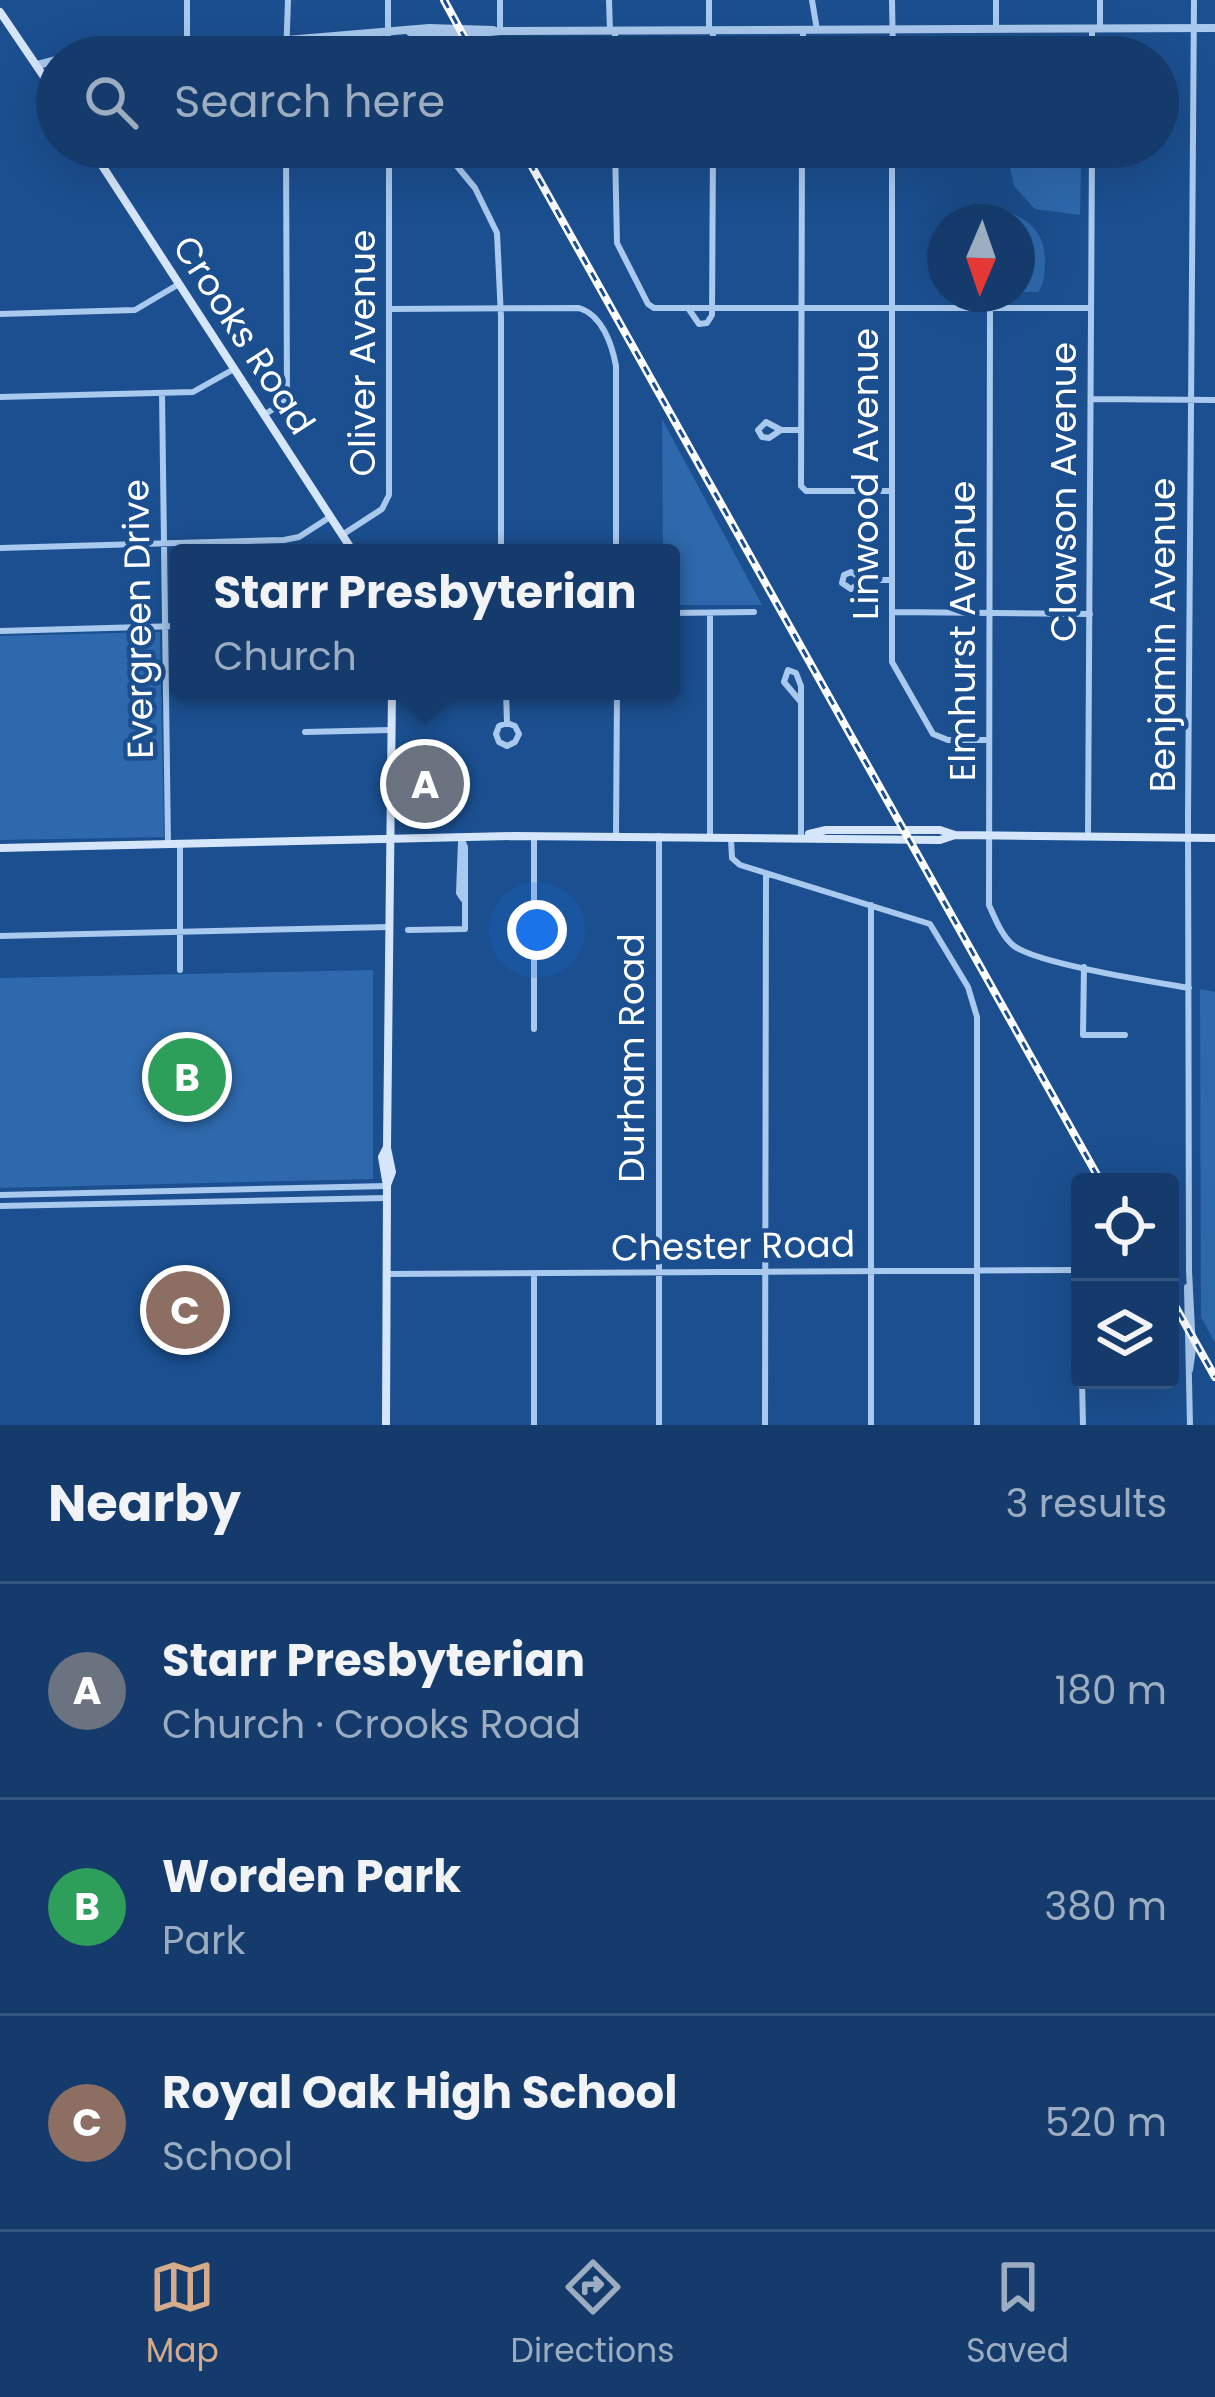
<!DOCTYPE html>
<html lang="en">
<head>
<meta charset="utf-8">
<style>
	:root { --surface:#143b6b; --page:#214673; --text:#f1f3f6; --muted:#9dadc1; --line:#33557e; --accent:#d6ab8b }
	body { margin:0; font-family:Poppins,sans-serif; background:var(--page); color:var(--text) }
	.controls { position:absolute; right:36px; bottom:36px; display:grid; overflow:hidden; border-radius:12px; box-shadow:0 12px 48px #0002 }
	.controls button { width:108px; height:108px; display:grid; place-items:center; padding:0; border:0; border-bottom:3px solid var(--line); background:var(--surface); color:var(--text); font:60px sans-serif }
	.compass { position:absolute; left:927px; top:204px; width:108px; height:108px; border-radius:50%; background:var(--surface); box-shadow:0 12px 48px #0002; rotate:182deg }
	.you { position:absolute; left:537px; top:930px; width:42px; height:42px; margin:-30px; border:9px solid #fff; border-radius:50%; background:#1a73e8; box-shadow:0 0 0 18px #1a73e833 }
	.badge { display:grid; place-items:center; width:78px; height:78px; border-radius:50%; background:var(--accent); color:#fff; font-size:39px; font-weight:700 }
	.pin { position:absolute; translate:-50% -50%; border:6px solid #fff; box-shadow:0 3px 12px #0006 }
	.popup { position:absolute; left:170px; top:544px; width:510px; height:156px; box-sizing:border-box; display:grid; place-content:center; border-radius:12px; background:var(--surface); filter:drop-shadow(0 3px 9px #0005); font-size:39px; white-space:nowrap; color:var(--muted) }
	.popup b { font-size:45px; color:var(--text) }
	.popup::after { content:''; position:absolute; left:50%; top:100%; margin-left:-24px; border:24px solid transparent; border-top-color:var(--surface) }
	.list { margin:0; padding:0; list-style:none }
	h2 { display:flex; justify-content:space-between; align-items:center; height:156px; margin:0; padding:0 48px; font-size:51px }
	h2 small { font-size:39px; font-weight:400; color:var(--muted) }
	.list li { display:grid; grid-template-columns:78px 1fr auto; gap:36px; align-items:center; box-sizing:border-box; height:216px; padding:0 48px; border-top:3px solid var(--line) }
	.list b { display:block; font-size:45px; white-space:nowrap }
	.list p { margin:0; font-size:39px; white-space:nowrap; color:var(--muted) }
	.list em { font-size:39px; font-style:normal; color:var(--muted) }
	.icon { flex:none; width:66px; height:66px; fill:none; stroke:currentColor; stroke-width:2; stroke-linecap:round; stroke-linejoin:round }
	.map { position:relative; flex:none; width:1215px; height:1425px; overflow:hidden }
	.search { position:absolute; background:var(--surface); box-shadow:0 12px 48px #0002; left:36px; right:36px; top:36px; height:132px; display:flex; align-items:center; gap:30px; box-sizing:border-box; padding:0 42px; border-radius:66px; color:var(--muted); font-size:45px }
	.sheet { height:804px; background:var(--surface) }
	nav { display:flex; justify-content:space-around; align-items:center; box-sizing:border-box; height:168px; border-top:3px solid var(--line); background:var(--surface); font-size:33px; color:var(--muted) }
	nav a { display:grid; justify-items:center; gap:6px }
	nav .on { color:var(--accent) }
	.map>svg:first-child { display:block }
</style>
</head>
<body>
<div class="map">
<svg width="1215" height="1425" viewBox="0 0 1215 1425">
	<rect width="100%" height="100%" fill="#1b4f8f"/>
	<!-- green -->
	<path fill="#2e69ad" d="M1008 158H1074L1081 166 1080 215 1035 209 1014 186Z
		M972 206C1010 208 1047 220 1045 264 1044 276 1045 282 1038 292H1017V222H972Z
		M662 419 762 605H671V553H663Z
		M160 632 164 837 0 840V636Z
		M373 970V1179L0 1188V978Z
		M1200 989 1215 992V1343L1201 1317Z"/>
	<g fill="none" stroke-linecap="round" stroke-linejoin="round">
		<!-- minor -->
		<path stroke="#a9c9ee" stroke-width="6" d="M187 0V48
			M609 0 610 31
			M709 0V31
			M812 0 817 30
			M892 0 893 57
			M996 0V29
			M1100 0V28
			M500 31V0
			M286 57 288 0
			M388 57V0
			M615 57V31
			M713 57V30
			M803 57V30
			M1092 57V28
			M615 147 617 243 648 304 654 308H1091
			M802 147 801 486 806 491H892
			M892 147V662L933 734 948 740H989
			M389 154 431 155 456 165 475 188 497 233 501 317V553
			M990 307 989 905C995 918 1002 937 1014 946 1038 964 1154 982 1189 988
			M688 308 699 324 707 323 712 315 713 147
			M389 309 579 308C602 315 612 344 616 366V553
			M0 314 135 310 179 284
			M162 393 168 844
			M0 397 193 392 234 369
			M1091 399 1215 400
			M265 414 282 404 287 395 286 147
			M781 430 769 438 762 437 758 430 766 422 781 430H801
			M342 535 382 509 389 495V147
			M0 548 284 540 299 537 330 517
			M864 580 851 589 842 583 844 575 851 572 864 580H891
			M892 612 1090 614
			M671 613 754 612
			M710 613V836
			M0 631 179 626
			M506 691 507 723 499 726 496 734 499 742 507 746 515 742 519 734 515 726 507 723
			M800 701 784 682 788 670 796 673 801 686V836
			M305 732 391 730
			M534 836V1029
			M616 836 617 691
			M659 836V1425
			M1088 836 1092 147
			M731 839 732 858 740 865 930 924 968 987 977 1017V1425
			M461 841 459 893 463 899
			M180 844V970
			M408 930 465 929V847L461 838
			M0 936 389 927
			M1084 967 1083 1035H1125
			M0 1195 387 1186
			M0 1206 386 1198
			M386 1274 1080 1270
			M1187 1287 1190 1425
			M1190 1370 1193 1349 1189 1271 1188 818 1194 0
			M1082 1380 1083 1425
			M534 1425V1275
			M765 1425 766 873
			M871 1425V905"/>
		<!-- tertiary -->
		<path stroke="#a9c9ee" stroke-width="8" d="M410 32 449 36 500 31 1215 28
			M87 57 429 28 493 30
			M37 65 57 60"/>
		<!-- secondary -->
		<path stroke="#d6e6fa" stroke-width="8" d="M0 12 57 96
			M90 147 354 553
			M809 834 826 830H940L955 835 1215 838
			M0 848 514 836 940 840 955 835
			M387 1185 392 1172 387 1148
			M386 1425 387 1186 382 1157 387 1147 392 691"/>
		<!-- rail casing -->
		<g stroke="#fff" stroke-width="8">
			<path id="rail" d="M444 0 475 57
				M521 147 1101 1182
				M1170 1297 1215 1377"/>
		</g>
		<!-- rail -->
		<use href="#rail" stroke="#1b4f8f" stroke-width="3" stroke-dasharray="9" stroke-linecap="butt"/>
	</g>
	<g text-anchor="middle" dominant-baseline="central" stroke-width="9" stroke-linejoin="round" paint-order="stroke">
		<!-- street labels -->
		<g font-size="36" fill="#fff" stroke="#1b4f8f">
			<text transform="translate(244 335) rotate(57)">Crooks Road</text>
			<text transform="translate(362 353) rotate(-90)">Oliver Avenue</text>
			<text transform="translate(865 474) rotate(-90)">Linwood Avenue</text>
			<text transform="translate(1063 492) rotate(-90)">Clawson Avenue</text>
			<text transform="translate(138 619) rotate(-91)">Evergreen Drive</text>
			<text transform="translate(962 631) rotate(-90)">Elmhurst Avenue</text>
			<text transform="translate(1162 635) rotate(-90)">Benjamin Avenue</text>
			<text transform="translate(631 1058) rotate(-90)">Durham Road</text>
			<text transform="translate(733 1246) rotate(-1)">Chester Road</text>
		</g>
	</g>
</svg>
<div class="controls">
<button><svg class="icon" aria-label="locate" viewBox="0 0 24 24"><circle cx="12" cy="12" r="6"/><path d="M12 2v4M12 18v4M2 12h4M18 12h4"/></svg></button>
<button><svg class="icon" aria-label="layers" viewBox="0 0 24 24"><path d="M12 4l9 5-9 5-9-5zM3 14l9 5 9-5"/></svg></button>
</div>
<svg class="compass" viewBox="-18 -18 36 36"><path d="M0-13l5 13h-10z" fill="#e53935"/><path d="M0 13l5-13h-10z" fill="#9dadc1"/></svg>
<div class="you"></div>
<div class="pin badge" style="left:425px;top:784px;background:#6b7280">A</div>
<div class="popup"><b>Starr Presbyterian</b>Church</div>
<div class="pin badge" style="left:187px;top:1077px;background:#2e9e5b">B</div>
<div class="pin badge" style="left:185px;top:1310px;background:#8d6e63">C</div>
<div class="search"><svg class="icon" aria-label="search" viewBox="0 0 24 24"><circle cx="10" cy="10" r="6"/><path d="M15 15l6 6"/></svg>Search here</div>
</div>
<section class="sheet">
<h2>Nearby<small>3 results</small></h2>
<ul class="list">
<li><span class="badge" style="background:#6b7280">A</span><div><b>Starr Presbyterian</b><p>Church · Crooks Road</p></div><em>180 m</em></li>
<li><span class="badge" style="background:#2e9e5b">B</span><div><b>Worden Park</b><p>Park</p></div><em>380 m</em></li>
<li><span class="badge" style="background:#8d6e63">C</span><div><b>Royal Oak High School</b><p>School</p></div><em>520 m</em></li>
</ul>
</section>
<nav>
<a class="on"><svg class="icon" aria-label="map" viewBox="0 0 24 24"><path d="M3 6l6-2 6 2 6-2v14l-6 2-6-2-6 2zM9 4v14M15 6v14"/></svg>Map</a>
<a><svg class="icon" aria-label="directions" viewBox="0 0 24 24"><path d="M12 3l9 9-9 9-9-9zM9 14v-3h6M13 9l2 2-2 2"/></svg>Directions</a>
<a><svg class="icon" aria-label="saved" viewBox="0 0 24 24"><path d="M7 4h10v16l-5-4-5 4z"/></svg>Saved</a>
</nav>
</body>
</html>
